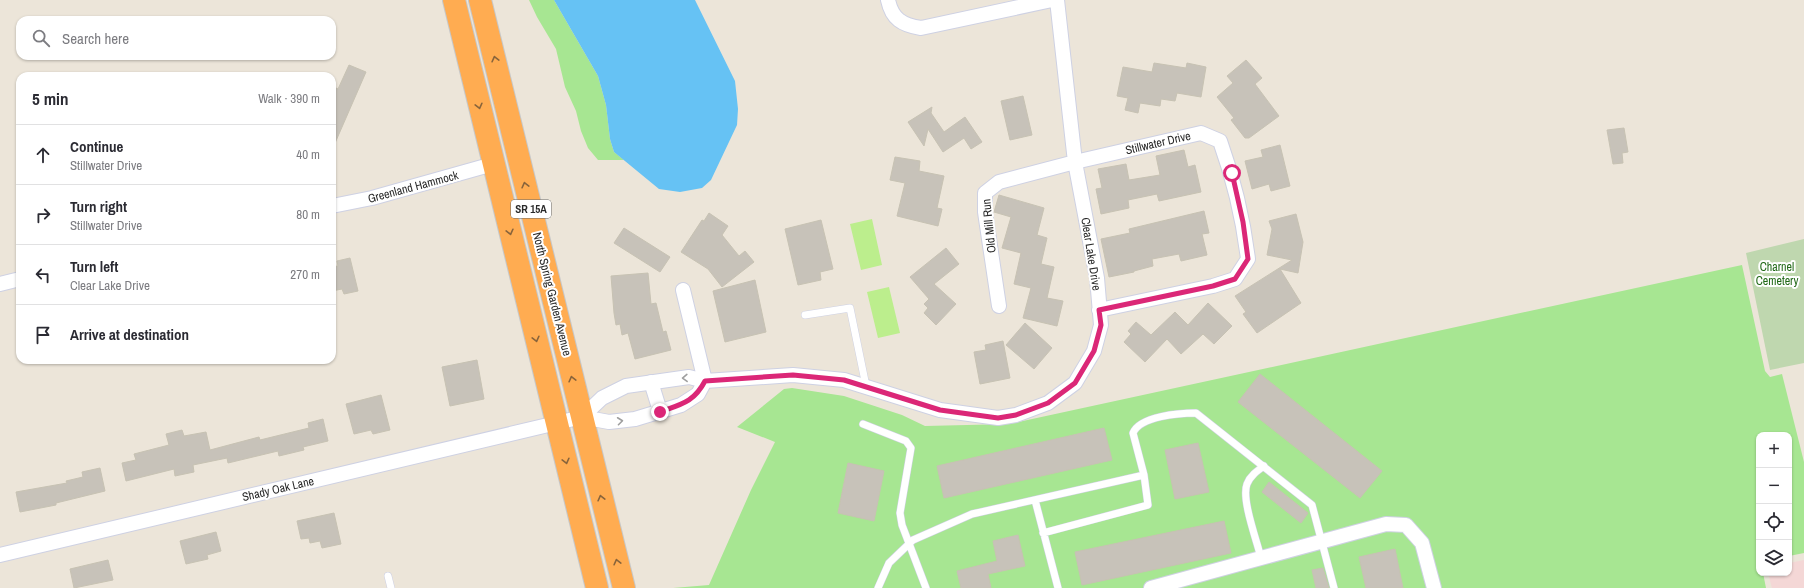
<!DOCTYPE html>
<html lang="en">
<head>
<meta charset="utf-8">
<style>
	:root { --surface:#fff; --page:#f7f7f7; --text:#2b2b33; --muted:#7c7c81; --line:#e1e1e2 }
	body { margin:0; font-family:"Archivo Narrow",sans-serif; background:var(--page); color:var(--text) }
	.controls { position:absolute; right:12px; bottom:12px; display:grid; overflow:hidden; border-radius:8px; box-shadow:0 1px 3px #0004 }
	.controls button { width:36px; height:36px; display:grid; place-items:center; padding:0; border:0; border-bottom:1px solid var(--line); background:var(--surface); color:var(--text); font:20px sans-serif }
	.stop { position:absolute; width:12px; height:12px; margin:-9px; border:3px solid #db2777; border-radius:50%; background:#fff }
	.stop.end { background:#db2777; border-color:#fff; box-shadow:0 1px 4px #0008 }
	.list { margin:0; padding:0; list-style:none }
	h2 { display:flex; justify-content:space-between; align-items:center; height:52px; margin:0; padding:0 16px; font-size:17px }
	h2 small { font-size:13px; font-weight:400; color:var(--muted) }
	.list li { display:grid; grid-template-columns:26px 1fr auto; gap:12px; align-items:center; box-sizing:border-box; height:60px; padding:0 16px; border-top:1px solid var(--line) }
	.list b { display:block; font-size:15px; white-space:nowrap }
	.list p { margin:0; font-size:13px; white-space:nowrap; color:var(--muted) }
	.list em { font-size:13px; font-style:normal; color:var(--muted) }
	.icon { flex:none; width:22px; height:22px; fill:none; stroke:currentColor; stroke-width:2; stroke-linecap:round; stroke-linejoin:round }
	.map { position:relative; flex:none; width:1804px; height:588px; overflow:hidden }
	.search { position:absolute; background:var(--surface); box-shadow:0 1px 3px #0004; left:16px; top:16px; width:320px; height:44px; display:flex; align-items:center; gap:10px; box-sizing:border-box; padding:0 14px; border-radius:12px; color:var(--muted); font-size:15px }
	.panel { position:absolute; background:var(--surface); box-shadow:0 1px 3px #0004; left:16px; top:72px; width:320px; height:292px; border-radius:12px }
	.map>svg:first-child { display:block }
</style>
</head>
<body>
<div class="map">
<svg width="1804" height="588" viewBox="0 0 1804 588">
	<rect width="100%" height="100%" fill="#ece5d9"/>
	<!-- medical -->
	<path fill="#f4d7d6" d="M1804 560V588H1772L1768 573H1789V563Z"/>
	<!-- green -->
	<path fill="#a7e692" d="M529 0H554L598 76 606 105 610 139 614 152 624 160H598L588 148 581 131 576 111 565 87 556 49 537 17Z
		M1742 265 1765 371 1770 377 1782 374 1804 462V553L1789 556V435H1759V573H1763L1766 588H673L709 585 751 490 775 442 737 427 784 389 792 388 844 396 902 415 925 426 1009 424Z"/>
	<!-- cemetery -->
	<path fill="#bfd7af" d="M1804 239V363L1770 370 1746 253Z"/>
	<!-- pitch -->
	<path fill="#bcee8d" d="M872 219 882 265 861 270 850 224Z
		M889 287 900 333 878 338 867 292Z"/>
	<!-- water -->
	<path fill="#66c2f4" d="M554 0H695L735 81 738 109 737 125 711 180 702 188 680 192 659 189 614 152 610 139 606 105 598 76Z"/>
	<!-- building -->
	<path fill="#c7c2b9" stroke="#c7c2b3" d="M1246 60 1262 78 1255 84 1279 116 1249 138H1245L1231 120 1234 118 1217 97 1233 83 1227 76Z
		M1154 63 1186 68 1187 63 1206 67 1201 97 1177 93 1175 101 1161 99 1160 106 1140 103 1138 113 1125 110 1128 98 1117 96 1123 67 1152 72Z
		M349 65 366 72 332 150V86L338 89Z
		M1023 96 1032 135 1010 140 1001 101Z
		M932 107 931 113 944 132 965 117 982 142 971 149 964 138 943 152 928 129 924 146 908 122Z
		M1624 128 1628 152 1622 153 1623 163 1613 164 1607 130Z
		M1280 145 1290 186 1271 191 1269 184 1252 189 1245 161 1263 157 1261 150Z
		M1184 150 1188 167 1195 165 1201 192 1159 201 1157 194 1128 200 1129 208 1101 214 1096 189 1102 188 1098 169 1126 164 1129 180 1160 175 1156 156Z
		M895 157 920 161 919 171 944 176 937 208 942 209 938 226 897 216 905 183 890 180Z
		M999 195 1044 208 1037 235 1047 238 1041 264 1054 267 1047 298 1063 301 1057 326 1023 318 1031 288 1014 284 1021 253 1002 248 1011 217 994 212Z
		M1204 211 1209 233 1202 234 1207 255 1181 261 1179 254 1152 259 1153 266 1134 271V272L1109 277 1101 239 1130 233 1129 229Z
		M709 213 728 226 722 235 739 256 745 251 754 262 722 287 708 269 681 252 702 220 704 221Z
		M1296 214 1303 242 1298 273 1280 269 1301 303 1257 333 1243 314 1246 312 1235 296 1292 260 1267 255 1272 229 1269 221Z
		M821 220 833 269 820 272 821 280 798 285 785 229Z
		M624 228 670 257 660 272 614 243Z
		M946 248 959 264 934 284 956 304 936 325 924 313 928 308 924 304 929 299 910 277Z
		M350 258 358 291 344 294 342 289 332 291V267L338 266 337 261Z
		M648 273 651 304 656 303 663 332 666 331 671 350 635 359 628 333 622 335 620 324 616 325 614 313 611 276Z
		M755 280 766 332 725 342 713 291Z
		M1208 303 1232 326 1214 344 1203 334 1181 354 1167 339 1145 362 1124 342 1131 334 1128 331 1136 322 1151 335 1175 312 1188 325Z
		M1025 323 1052 348 1034 369 1006 345Z
		M1003 341 1010 378 980 384 974 352 986 350 985 345Z
		M477 360 484 399 450 406 442 367Z
		M1260 374 1382 471 1360 498 1238 402Z
		M381 395 390 430 373 434 371 430 354 434 346 404Z
		M323 419 328 441 303 447 304 450 279 456 278 451 228 463 227 458 193 465 194 472 175 476 174 469 126 481 122 463 136 460 134 454 169 445 166 434 182 430 184 436 206 432 210 450 259 437 260 440 309 428 308 423Z
		M1104 428 1112 460 944 498 937 466Z
		M1198 443 1209 492 1175 499 1165 450Z
		M848 463 884 471 874 521 838 513Z
		M100 468 105 491 56 503V505L20 512 16 492 67 483 66 481 83 477 82 472Z
		M1269 482 1308 513 1301 523 1262 492Z
		M334 513 341 544 322 548 320 541 310 543 309 538 301 539 297 521Z
		M1224 521 1231 553 1082 585 1075 552Z
		M216 532 221 551 207 555 208 559 186 564 180 541Z
		M1018 535 1025 566 988 574 991 588H961L957 571 997 561 993 541Z
		M1395 549 1403 588H1366L1359 557Z
		M108 560 113 580 74 588 70 569Z
		M1323 568 1329 588H1316L1312 570Z"/>
	<g fill="none" stroke-linecap="round" stroke-linejoin="round">
		<!-- lane casing -->
		<g stroke="#ced1e3" stroke-width="8">
			<path id="lane" d="M805 315 850 308 866 386
				M863 424 906 441 911 448 900 513 902 525 926 588
				M1035 500 1058 588
				M1043 533 1148 505 1144 475 1133 433C1140 416 1180 413 1196 413L1312 505 1334 588
				M1261 558C1257 541 1241 499 1247 484 1250 476 1257 471 1264 466
				M388 576 391 588
				M878 588 889 563 913 540 972 514 1144 475"/>
		</g>
		<!-- street casing -->
		<g stroke="#ced1e3" stroke-width="16">
			<path id="street" d="M888 0C892 19 902 25 921 28L1052 0
				M332 206 372 198 493 164
				M0 284 20 279
				M683 290 705 381
				M999 306 985 212V193L999 182 1075 162 1201 133 1220 141C1234 180 1243 218 1248 259L1235 279 1213 286 1099 310
				M651 382 660 411
				M582 417 602 398 626 386 689 377 705 381 793 375 844 380 940 410 998 418 1016 415 1048 403 1075 383 1094 351 1101 325 1097 278 1075 162 1057 0
				M0 555 582 417 609 422 635 419 681 405 698 394 705 381
				M1151 588 1386 524 1406 525 1422 543 1434 588"/>
		</g>
		<!-- highway casing -->
		<g stroke="#c7c7c7" stroke-width="24">
			<path id="highway" d="M454 0 597 588
				M480 0 624 588"/>
		</g>
		<!-- lane -->
		<use href="#lane" stroke="#fff" stroke-width="7"/>
		<!-- street -->
		<use href="#street" stroke="#fff" stroke-width="14"/>
		<!-- highway -->
		<use href="#highway" stroke="#ffac51" stroke-width="22"/>
	</g>
	<!-- one-way arrows -->
	<defs><path id="oneway-chevron" d="M-2-3.5L2.5 0L-2 3.5" fill="none" stroke-width="1.6" stroke-linecap="round" stroke-linejoin="round"/></defs>
	<g stroke="#89643b">
		<use href="#oneway-chevron" transform="translate(495 59) rotate(-104)"/>
		<use href="#oneway-chevron" transform="translate(479 106) rotate(76)"/>
		<use href="#oneway-chevron" transform="translate(525 185) rotate(-104)"/>
		<use href="#oneway-chevron" transform="translate(510 232) rotate(76)"/>
		<use href="#oneway-chevron" transform="translate(536 339) rotate(76)"/>
		<use href="#oneway-chevron" transform="translate(572 379) rotate(-104)"/>
		<use href="#oneway-chevron" transform="translate(566 461) rotate(76)"/>
		<use href="#oneway-chevron" transform="translate(601 498) rotate(-104)"/>
		<use href="#oneway-chevron" transform="translate(617 562) rotate(-104)"/>
	</g>
	<g stroke="#9f9f9f">
		<use href="#oneway-chevron" transform="translate(685 378) rotate(178)"/>
		<use href="#oneway-chevron" transform="translate(620 421) rotate(-7)"/>
	</g>
	<g fill="none" stroke-linecap="round" stroke-linejoin="round">
		<!-- route -->
		<path stroke="#db2777" stroke-width="5" d="M660 412C682 404 694 402 705 381L793 375 844 380 940 410 998 418 1016 415 1048 403 1075 383 1094 351 1101 325 1099 310 1213 286 1235 279 1248 259 1243 222 1232 173"/>
	</g>
	<g text-anchor="middle" dominant-baseline="central" stroke-width="4" stroke-linejoin="round" paint-order="stroke">
		<!-- shield labels -->
		<rect fill="#fff" stroke="#696969" stroke-width="1" x="511" y="200" width="40" height="18" rx="3"/>
		<g font-size="11" font-weight="bold" fill="#292929">
			<text x="531" y="209">SR 15A</text>
		</g>
		<!-- street labels -->
		<g font-size="12" fill="#292929" stroke="#fff">
			<text transform="translate(1158 143) rotate(-13)">Stillwater Drive</text>
			<text transform="translate(413 187) rotate(-15)">Greenland Hammock</text>
			<text transform="translate(989 226) rotate(-96)">Old Mill Run</text>
			<text transform="translate(1091 254) rotate(81)">Clear Lake Drive</text>
			<text transform="translate(552 294) rotate(76)">North Spring Garden Avenue</text>
			<text transform="translate(278 489) rotate(-13)">Shady Oak Lane</text>
		</g>
		<!-- park labels -->
		<g font-size="12" fill="#206816" stroke="#fff">
			<text x="1777" y="267">Charnel<tspan x="1777" dy="14">Cemetery</tspan></text>
		</g>
	</g>
</svg>
<div class="controls">
<button>+</button>
<button>−</button>
<button><svg class="icon" aria-label="locate" viewBox="0 0 24 24"><circle cx="12" cy="12" r="6"/><path d="M12 2v4M12 18v4M2 12h4M18 12h4"/></svg></button>
<button><svg class="icon" aria-label="layers" viewBox="0 0 24 24"><path d="M12 4l9 5-9 5-9-5zM3 14l9 5 9-5"/></svg></button>
</div>
<div class="stop" style="left:1232px;top:173px"></div>
<div class="stop end" style="left:660px;top:412px"></div>
<div class="search"><svg class="icon" aria-label="search" viewBox="0 0 24 24"><circle cx="10" cy="10" r="6"/><path d="M15 15l6 6"/></svg>Search here</div>
<section class="panel">
<h2>5 min<small>Walk · 390 m</small></h2>
<ul class="list">
<li><svg class="icon" aria-label="ahead" viewBox="0 0 24 24"><path d="M12 20V5M6 11l6-6 6 6"/></svg><div><b>Continue</b><p>Stillwater Drive</p></div><em>40 m</em></li>
<li><svg class="icon" aria-label="right" viewBox="0 0 24 24"><path d="M7 20v-9h11M14 6l5 5-5 5"/></svg><div><b>Turn right</b><p>Stillwater Drive</p></div><em>80 m</em></li>
<li><svg class="icon" aria-label="left" viewBox="0 0 24 24"><path d="M17 20v-9H6M10 6l-5 5 5 5"/></svg><div><b>Turn left</b><p>Clear Lake Drive</p></div><em>270 m</em></li>
<li><svg class="icon" aria-label="arrive" viewBox="0 0 24 24"><path d="M6 21V4h12l-3 4 3 4H6"/></svg><div><b>Arrive at destination</b></div></li>
</ul>
</section>
</div>
</body>
</html>
